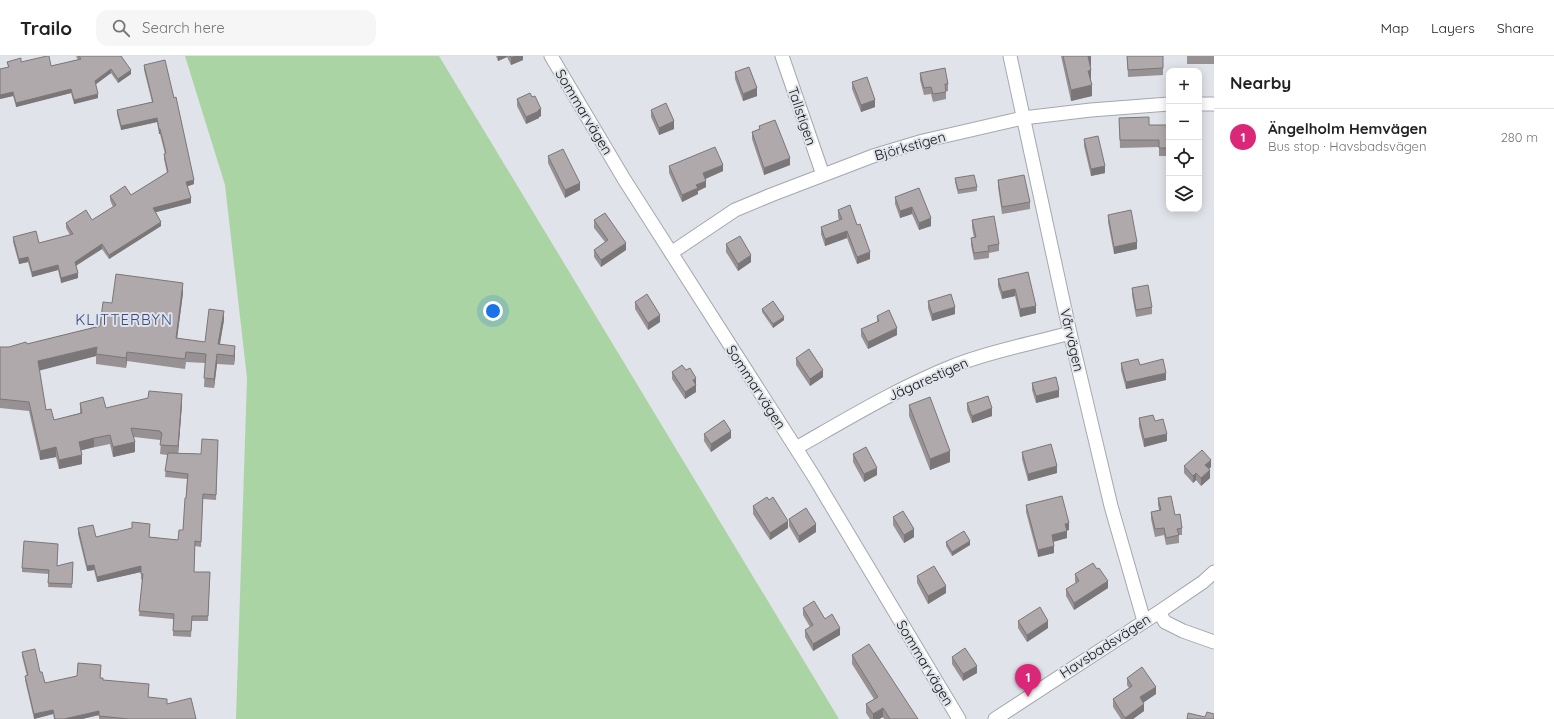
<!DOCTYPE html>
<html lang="en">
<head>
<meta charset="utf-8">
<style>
	:root { --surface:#fff; --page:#f6f6f6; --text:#222; --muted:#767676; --line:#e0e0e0; --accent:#db2777 }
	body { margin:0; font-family:Quicksand,sans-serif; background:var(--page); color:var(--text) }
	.controls { position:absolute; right:12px; top:12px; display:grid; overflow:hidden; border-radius:8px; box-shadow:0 2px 10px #0003 }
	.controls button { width:36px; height:36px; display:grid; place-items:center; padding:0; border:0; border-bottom:1px solid var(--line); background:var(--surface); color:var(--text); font:20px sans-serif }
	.you { position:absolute; left:493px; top:255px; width:14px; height:14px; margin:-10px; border:3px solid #fff; border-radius:50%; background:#1a73e8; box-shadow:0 0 0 6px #1a73e833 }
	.badge { display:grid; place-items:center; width:26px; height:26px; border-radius:50%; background:var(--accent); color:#fff; font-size:13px; font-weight:700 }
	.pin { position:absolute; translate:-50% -33px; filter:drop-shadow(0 1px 2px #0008) }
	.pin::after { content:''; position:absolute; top:21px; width:14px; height:12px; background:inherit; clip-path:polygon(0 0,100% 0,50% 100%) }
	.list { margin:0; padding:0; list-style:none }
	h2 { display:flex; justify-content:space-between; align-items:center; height:52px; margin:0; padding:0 16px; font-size:17px }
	h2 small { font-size:13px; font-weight:400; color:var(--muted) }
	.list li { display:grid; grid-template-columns:26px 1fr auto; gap:12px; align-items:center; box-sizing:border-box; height:56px; padding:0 16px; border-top:1px solid var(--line) }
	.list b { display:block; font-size:15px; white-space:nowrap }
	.list p { margin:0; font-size:13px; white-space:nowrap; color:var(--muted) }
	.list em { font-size:13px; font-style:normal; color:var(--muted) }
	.icon { flex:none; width:22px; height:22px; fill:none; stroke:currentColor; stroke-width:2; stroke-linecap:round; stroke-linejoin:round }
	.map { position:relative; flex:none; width:1214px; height:663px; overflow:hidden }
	header { display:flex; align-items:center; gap:24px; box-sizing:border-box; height:56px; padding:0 20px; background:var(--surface); border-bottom:1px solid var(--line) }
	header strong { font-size:19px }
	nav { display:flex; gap:22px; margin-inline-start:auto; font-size:14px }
	.search { width:280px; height:36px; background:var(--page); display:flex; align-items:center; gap:10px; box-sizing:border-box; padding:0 14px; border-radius:12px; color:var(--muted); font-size:15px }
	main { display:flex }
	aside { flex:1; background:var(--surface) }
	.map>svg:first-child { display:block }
</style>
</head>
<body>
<header>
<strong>Trailo</strong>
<div class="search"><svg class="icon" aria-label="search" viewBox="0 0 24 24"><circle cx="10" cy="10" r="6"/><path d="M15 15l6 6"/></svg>Search here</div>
<nav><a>Map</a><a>Layers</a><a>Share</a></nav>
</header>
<main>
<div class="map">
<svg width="1214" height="663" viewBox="0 0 1214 663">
	<rect width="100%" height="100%" fill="#e0e3e9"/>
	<!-- green -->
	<path fill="#abd4a4" d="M185 0H439L839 663H236L247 322 225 129Z"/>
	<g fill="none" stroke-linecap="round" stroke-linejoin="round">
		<!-- minor casing -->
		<g stroke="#a4a7ad" stroke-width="15">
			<path id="minor" d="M551 0 624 123 813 419 959 663
				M782 0 823 119
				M1010 0 1070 277 1111 450 1144 565
				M1199 48H1214
				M671 197 735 154 771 139 873 100 923 85 1023 62 1091 54 1169 48
				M796 392C847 363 898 332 953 310 990 295 1031 288 1070 277
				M1159 556 1165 566 1183 575 1214 586
				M995 663 1159 556 1203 526 1214 516"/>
		</g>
		<!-- minor -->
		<use href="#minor" stroke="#fff" stroke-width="13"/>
	</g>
	<!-- wall -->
	<path fill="#979193" d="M76 0H121L131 18 118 27 111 17 95 28 98 42 74 48 71 37 16 51 13 40 0 43V13L8 11 7 6H21L51 10 78 4Z
		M496 0H523V4L511 9 507 1 498 5Z
		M1061 0H1091L1090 10 1091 25H1090L1092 40 1071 45Z
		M1127 0H1163V19L1128 21Z
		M1187 0H1214V8H1187Z
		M144 9 194 128 187 130 191 147 156 156 161 170 109 203 102 193 76 210 78 222 61 227 58 214 32 221 28 206 19 208 13 186V181L39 187 70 179 66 172V167L92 164 113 151 110 144V140L131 139 167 117 164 103V98H165L160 78H159L157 66 121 74 117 58V54L152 46 144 14Z
		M735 16 757 40 743 45 735 23Z
		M920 17 948 28V35H946V43L933 46 931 38 924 39 920 24Z
		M852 26 875 51 861 56 852 33Z
		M517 43 541 60 539 61V62L526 68 517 50Z
		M651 54 674 73 659 79 651 61Z
		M1119 62 1149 69H1169V100H1159V91L1120 92Z
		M759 70 790 109 764 119 752 83V76L759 73Z
		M1084 83 1105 117 1091 120 1084 90Z
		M548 100 580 134 565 142 548 107Z
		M669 110 723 115 705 123 706 131 698 135V138L682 146 669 117Z
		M955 122 977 131V135L958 138 955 126Z
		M998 124 1030 146V153L1002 158 998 131Z
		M919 132 931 170 919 174 912 158 900 162 895 148V141Z
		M838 154 857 169 870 203 857 208 847 182 825 190 821 178V171L839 164 838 161Z
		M1108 159 1137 193 1114 198 1108 166Z
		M594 164 626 194 601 211 594 201V194L605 186 594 172Z
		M972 164 999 188V195L989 197V202L974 204 971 189V182H974L972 171Z
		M726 188 751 206 738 215 726 196Z
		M1028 216 1036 257 1020 261 1015 240 1002 243 998 230V223Z
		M1132 232 1152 251V258L1136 261 1132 239Z
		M183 237 177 282 205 286 224 264 220 288 235 300 234 309 217 308 214 332 204 331 205 307 186 306 185 313 127 305 126 312 96 308V300L39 314 46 354 54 364 80 357V347L106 352 182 348 178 397 201 398 218 384 216 444 203 443 201 491 195 490 194 516H210L208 565H192L191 581 173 580V563L139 560 142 524 141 523V516L97 526 94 514 87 515 78 478V472L96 481 150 473 149 481 178 484 183 474 186 442 187 423 165 421 167 399 160 398 161 386H160V384L134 381 135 396 113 401 110 388 81 394 82 408 59 413 56 401 40 404 29 355 0 352V291H9L27 288 100 270 112 247Z
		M928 245 955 258 932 265 928 252Z
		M635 246 660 266 648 274 635 253Z
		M762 253 784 264 773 272 762 256Z
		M877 260 897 279 868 293 861 280V273L877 266Z
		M796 302 823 321 810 330 796 309Z
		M1121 307 1140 309 1166 324 1126 333 1121 314Z
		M686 314 696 329V336L685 343 672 323V316Z
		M1032 327 1059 341 1036 347 1032 334Z
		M967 347 992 360 972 367 967 354Z
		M909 349 950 406 930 414 909 360Z
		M1139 362 1155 365 1167 385 1144 391 1139 370Z
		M704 378 731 382 711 396 704 385Z
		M1022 396 1057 417 1028 425 1022 403Z
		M853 398 877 419 864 426 853 406Z
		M1184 410 1211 411 1209 413 1210 422 1201 430 1196 424 1193 427 1184 417Z
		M1158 442 1175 459 1182 472V479H1179V487L1166 489 1164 479 1155 481 1151 463V456L1159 454 1158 449Z
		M1026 449 1069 474H1067V482L1053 486 1054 497 1038 501 1026 456Z
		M753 450 788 472 770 484 753 458Z
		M893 461 914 481 904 487 893 469Z
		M789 463 816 476 799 487 789 470Z
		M946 486 970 489 952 500 946 490Z
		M73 506 72 532 48 531 49 518 22 516V512L57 510Z
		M1097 513 1108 532 1074 554 1066 540V533L1076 527 1075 526V518Z
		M917 520 946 537 928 548 917 527Z
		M803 552 825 563 840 579 813 595 805 581V574L810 571 803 559Z
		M1018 565 1048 572 1027 586 1018 572Z
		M22 596 40 616 45 627 77 620 101 613 100 622 103 624 149 632 148 641 167 648 196 663H99V659L82 663H54L53 658 34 663 25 624V620H27L22 600Z
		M852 599 918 663H884L883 661 879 663H870L866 657V648L874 643 852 608Z
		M952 601 977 617 963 625 952 608Z
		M1127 622 1156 638 1143 646 1144 655 1133 663H1121L1113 651V643L1129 632 1127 629Z"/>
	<!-- shaded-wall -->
	<path fill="#7b7678" d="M498 0H507V1L498 5Z
		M515 0H523V4L511 9V2Z
		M1088 0H1091V10L1088 11Z
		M111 13V17L95 29V25Z
		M131 14V18L118 27V23Z
		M1091 14V25H1088V15Z
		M1092 29V40L1071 45V34Z
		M757 32V40L743 45V38Z
		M71 33V37L16 51V47Z
		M13 36V40L0 43V39Z
		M98 38V42L74 48V44Z
		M875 44V51L861 56V49Z
		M541 53V60L539 61V62L526 68V61Z
		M157 62V66L121 74V70Z
		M674 65V73L659 79V72Z
		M159 73H160V78H159Z
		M790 102V109L764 119V112Z
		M723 109V115L703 124V117Z
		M1105 110V117L1091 120V113Z
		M194 124V128L186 131V126Z
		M706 125V131L698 135V138L682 146V139L696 129Z
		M580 127V134L565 142V134Z
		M191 142V147L153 157V152Z
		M912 151V158L900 162V155Z
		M931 162V170L919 174V167Z
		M161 166V170L109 203V199Z
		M847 175V182L825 190V183Z
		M1137 186V193L1114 198V191Z
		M626 187V194L601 211V204Z
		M102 188V193L75 210V206Z
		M870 196V203L857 208V201Z
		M751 199V206L738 215V208Z
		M28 201V206L19 208V203Z
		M58 209V214L32 221V216Z
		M78 217V222L61 227V222Z
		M183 227V237L176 291V282Z
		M1015 233V240L1002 243V236Z
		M1036 250V257L1020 261V253Z
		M955 251V258L932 265V258Z
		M224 255V264L218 297V288Z
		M660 259V266L648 274V267Z
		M784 261V264L773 272V268Z
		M897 272V279L868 293V286Z
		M235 290V300L234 309V300Z
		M97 291 96 300 38 315V305Z
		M127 296V305L126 312V302Z
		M217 298V308L214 332V323Z
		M823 314V321L810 330V323Z
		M1166 317V324L1126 333V326Z
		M696 322V336L685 343V336L693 324Z
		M1059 334V341L1036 347V340Z
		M182 338V348L178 400V390Z
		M992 352V360L972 367V360Z
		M731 375V382L711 396V388Z
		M1167 378V385L1144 391V383Z
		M94 382V391L79 395V386Z
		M135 386V396L113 401V391Z
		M56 391V401L40 404V395Z
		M950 395V406L930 414V403Z
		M82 399V408L59 413V404Z
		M1211 404V411L1205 416V409Z
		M1057 410V417L1028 425V418Z
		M877 412V419L864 426V418Z
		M1210 414V422L1201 430V422Z
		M1196 417V424L1193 427V420Z
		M788 465V472L770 484V477Z
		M1069 467V474L1065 475V468Z
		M816 468V476L799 487V480Z
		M914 473V481L904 487V479Z
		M1067 475V482L1052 486V479Z
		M970 485V489L952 500V496Z
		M1054 490V497L1038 501V494Z
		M94 509V514L87 515V510Z
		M141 510V516L97 526V521Z
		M1108 525V532L1074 554V547Z
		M946 530V537L928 548V540Z
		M1048 565V572L1027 586V579Z
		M840 572V579L813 595V588Z
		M977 610V617L963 625V618Z
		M1156 631V638L1140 649V641Z
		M1144 648V655L1133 663H1125V662Z
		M883 652V661L879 663H873V658Z
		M53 654V658L34 663V658Z
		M99 655V659L82 663H64Z"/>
	<!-- building -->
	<path fill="#b0a9ab" stroke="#7b7678" d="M47 0H49L51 10 81 3 79 0H121L131 14 118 23 111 13 95 25 98 38 74 44 71 33 16 47 13 36 0 39V13L9 11 7 6 21 2V6Z
		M510 0H515L511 2Z
		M1063 0H1089H1088L1091 14 1088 15 1092 29 1071 34Z
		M1127 0H1163V12L1128 14Z
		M165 4 174 42 176 41 194 124 186 126 191 142 153 152 161 166 109 199 102 188 75 206 78 217 61 222 58 209 32 216 28 201 19 203 13 181 36 175 39 187 73 178 66 167 86 154 92 164 116 149 110 140 125 130 131 139 168 116 164 98 166 97 160 73H159L157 62 121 70 117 54 153 46 144 9Z
		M749 11 757 32 743 38 735 16Z
		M945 12 948 28H945L946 36 933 38 931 31 924 32 920 17Z
		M867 21 875 44 861 49 852 26Z
		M530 37 532 41 535 40 541 53 538 54 539 55 526 61 517 43Z
		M666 47 674 65 659 72 651 54Z
		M1149 61V69H1169V92H1159V84H1120L1119 62Z
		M775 64 790 102 764 112 752 76 760 73 759 70Z
		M1098 80 1105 110 1091 113 1084 83Z
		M715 91 723 109 703 117 706 125 696 129 698 132 682 139 669 110Z
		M563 93 580 127 565 134 548 100Z
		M974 119 977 131 958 134 955 122Z
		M1024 119 1030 146 1002 151 998 124Z
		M919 132 931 162 919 167 912 151 900 155 895 141Z
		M850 149 857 169 860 168 870 196 857 201 847 175 825 183 821 171 842 163 838 154Z
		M1131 154 1137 186 1114 191 1108 159Z
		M605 157 626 187 601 204 594 194 608 184 594 164Z
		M994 160 999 188 988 190 989 195 974 197 971 182 976 181 972 164Z
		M740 180 751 199 738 208 726 188Z
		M1028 216 1036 250 1020 253 1015 233 1002 236 998 223Z
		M116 218 183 227 176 282 205 286 209 253 224 255 218 288 235 290 234 300 217 298 214 323 204 322 206 298 186 296 185 303 127 296 126 302 96 298 97 291 38 305 46 354 51 353 54 364 82 357 80 347 103 341 106 352 148 342 149 335 182 338 178 390 160 389 162 377 160 376V375L131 372 135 386 113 391 110 379 94 382 79 386 82 399 59 404 56 391 40 395 29 346 0 343V291H9L26 286 27 288 100 270 103 246 112 247Z
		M1148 229 1152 251 1136 254 1132 232Z
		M647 238 660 259 648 267 635 246Z
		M951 238 955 251 932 258 928 245Z
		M773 245 784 261 773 268 762 253Z
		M889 254 897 272 868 286 861 273 879 265 877 260Z
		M809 293 823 314 810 323 796 302Z
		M1138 303 1140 309 1163 303 1166 317 1126 326 1121 307Z
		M682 309 686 314 690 312 696 322 693 324 696 329 685 336 672 316Z
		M1056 321 1059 334 1036 340 1032 327Z
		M988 340 992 352 972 360 967 347Z
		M930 341 950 395 930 403 909 349Z
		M1153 359 1155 365 1163 363 1167 378 1144 383 1139 362Z
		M724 364 731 375 711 388 704 378Z
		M202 383 218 384 216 439 203 438 201 486 195 485 194 516H210L208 560H192L191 575H173L174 558 139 555 143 518H141V510L97 521 94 509 87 510 78 472 93 469 96 481 132 472V466L150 468 149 481 178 484 179 474H183L185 442H186L188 418 165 415 168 397 201 398Z
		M1051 388 1057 410 1028 418 1022 396Z
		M866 391 877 412 864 418 853 398Z
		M1202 394 1211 404 1205 409 1210 414 1201 422 1196 417 1193 420 1184 410Z
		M1062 440 1069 467 1065 468 1067 475 1052 479 1054 490 1038 494 1026 449Z
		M1171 440 1175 459 1180 458 1182 472 1177 473 1179 479 1166 482 1164 472 1155 473 1151 456 1161 454 1158 442Z
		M767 441 769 444 773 441 788 465 770 477 753 450Z
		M806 452 816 468 799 480 789 463Z
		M903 455 914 473 904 479 893 461Z
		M964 475 970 485 952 496 946 486Z
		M24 485 58 488 57 510 73 506 72 528 48 527 49 514 22 512Z
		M1093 507 1097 513 1099 512 1108 525 1074 547 1066 533 1079 525 1075 518Z
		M934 510 946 530 928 540 917 520Z
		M814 545 825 563 832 558 840 572 813 588 805 574 813 569 803 552Z
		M1040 551 1048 565 1027 579 1018 565Z
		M869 588 918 663H890L883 652 873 658 866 648 878 641 852 599Z
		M965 592 977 610 963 618 952 601Z
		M35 593 40 616H42L45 627 77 620 78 607 101 609 100 622H103V624L149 628 148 641 167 643V648L191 642 196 663H129L99 660V655L64 663H55L53 654 34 658 25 620 28 619 22 596Z
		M1142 611 1156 631 1140 641 1144 648 1125 662 1113 643 1132 630 1127 622Z
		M1207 656 1214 658V663H1187L1188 657 1205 661Z"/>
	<g text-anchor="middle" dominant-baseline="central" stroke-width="4" stroke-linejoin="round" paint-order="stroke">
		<!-- street labels -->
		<g font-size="14" fill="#101113" stroke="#e0e3e9">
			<text transform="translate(584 56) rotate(59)">Sommarvägen</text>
			<text transform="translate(802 60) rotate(71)">Tallstigen</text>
			<text transform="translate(910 90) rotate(-16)">Björkstigen</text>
			<text transform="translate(1072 284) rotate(77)">Vårvägen</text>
			<text transform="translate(928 323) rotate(-24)">Jägarestigen</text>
			<text transform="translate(756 331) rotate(57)">Sommarvägen</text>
			<text transform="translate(1105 590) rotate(-33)">Havsbadsvägen</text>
			<text transform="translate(925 607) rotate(59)">Sommarvägen</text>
		</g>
		<!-- neighbourhood labels -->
		<g font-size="15" letter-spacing="1" fill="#374b86" stroke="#e0e3e9">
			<text x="124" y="263">KLITTERBYN</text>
		</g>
	</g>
</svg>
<div class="controls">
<button>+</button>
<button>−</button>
<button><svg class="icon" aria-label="locate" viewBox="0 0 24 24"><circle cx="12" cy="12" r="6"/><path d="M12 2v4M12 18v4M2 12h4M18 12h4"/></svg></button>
<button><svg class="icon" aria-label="layers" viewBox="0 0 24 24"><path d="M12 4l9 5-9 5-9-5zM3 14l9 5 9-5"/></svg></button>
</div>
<div class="you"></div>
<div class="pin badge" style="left:1028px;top:641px">1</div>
</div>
<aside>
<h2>Nearby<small></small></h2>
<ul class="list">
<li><span class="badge">1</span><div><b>Ängelholm Hemvägen</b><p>Bus stop · Havsbadsvägen</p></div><em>280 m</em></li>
</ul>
</aside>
</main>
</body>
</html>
